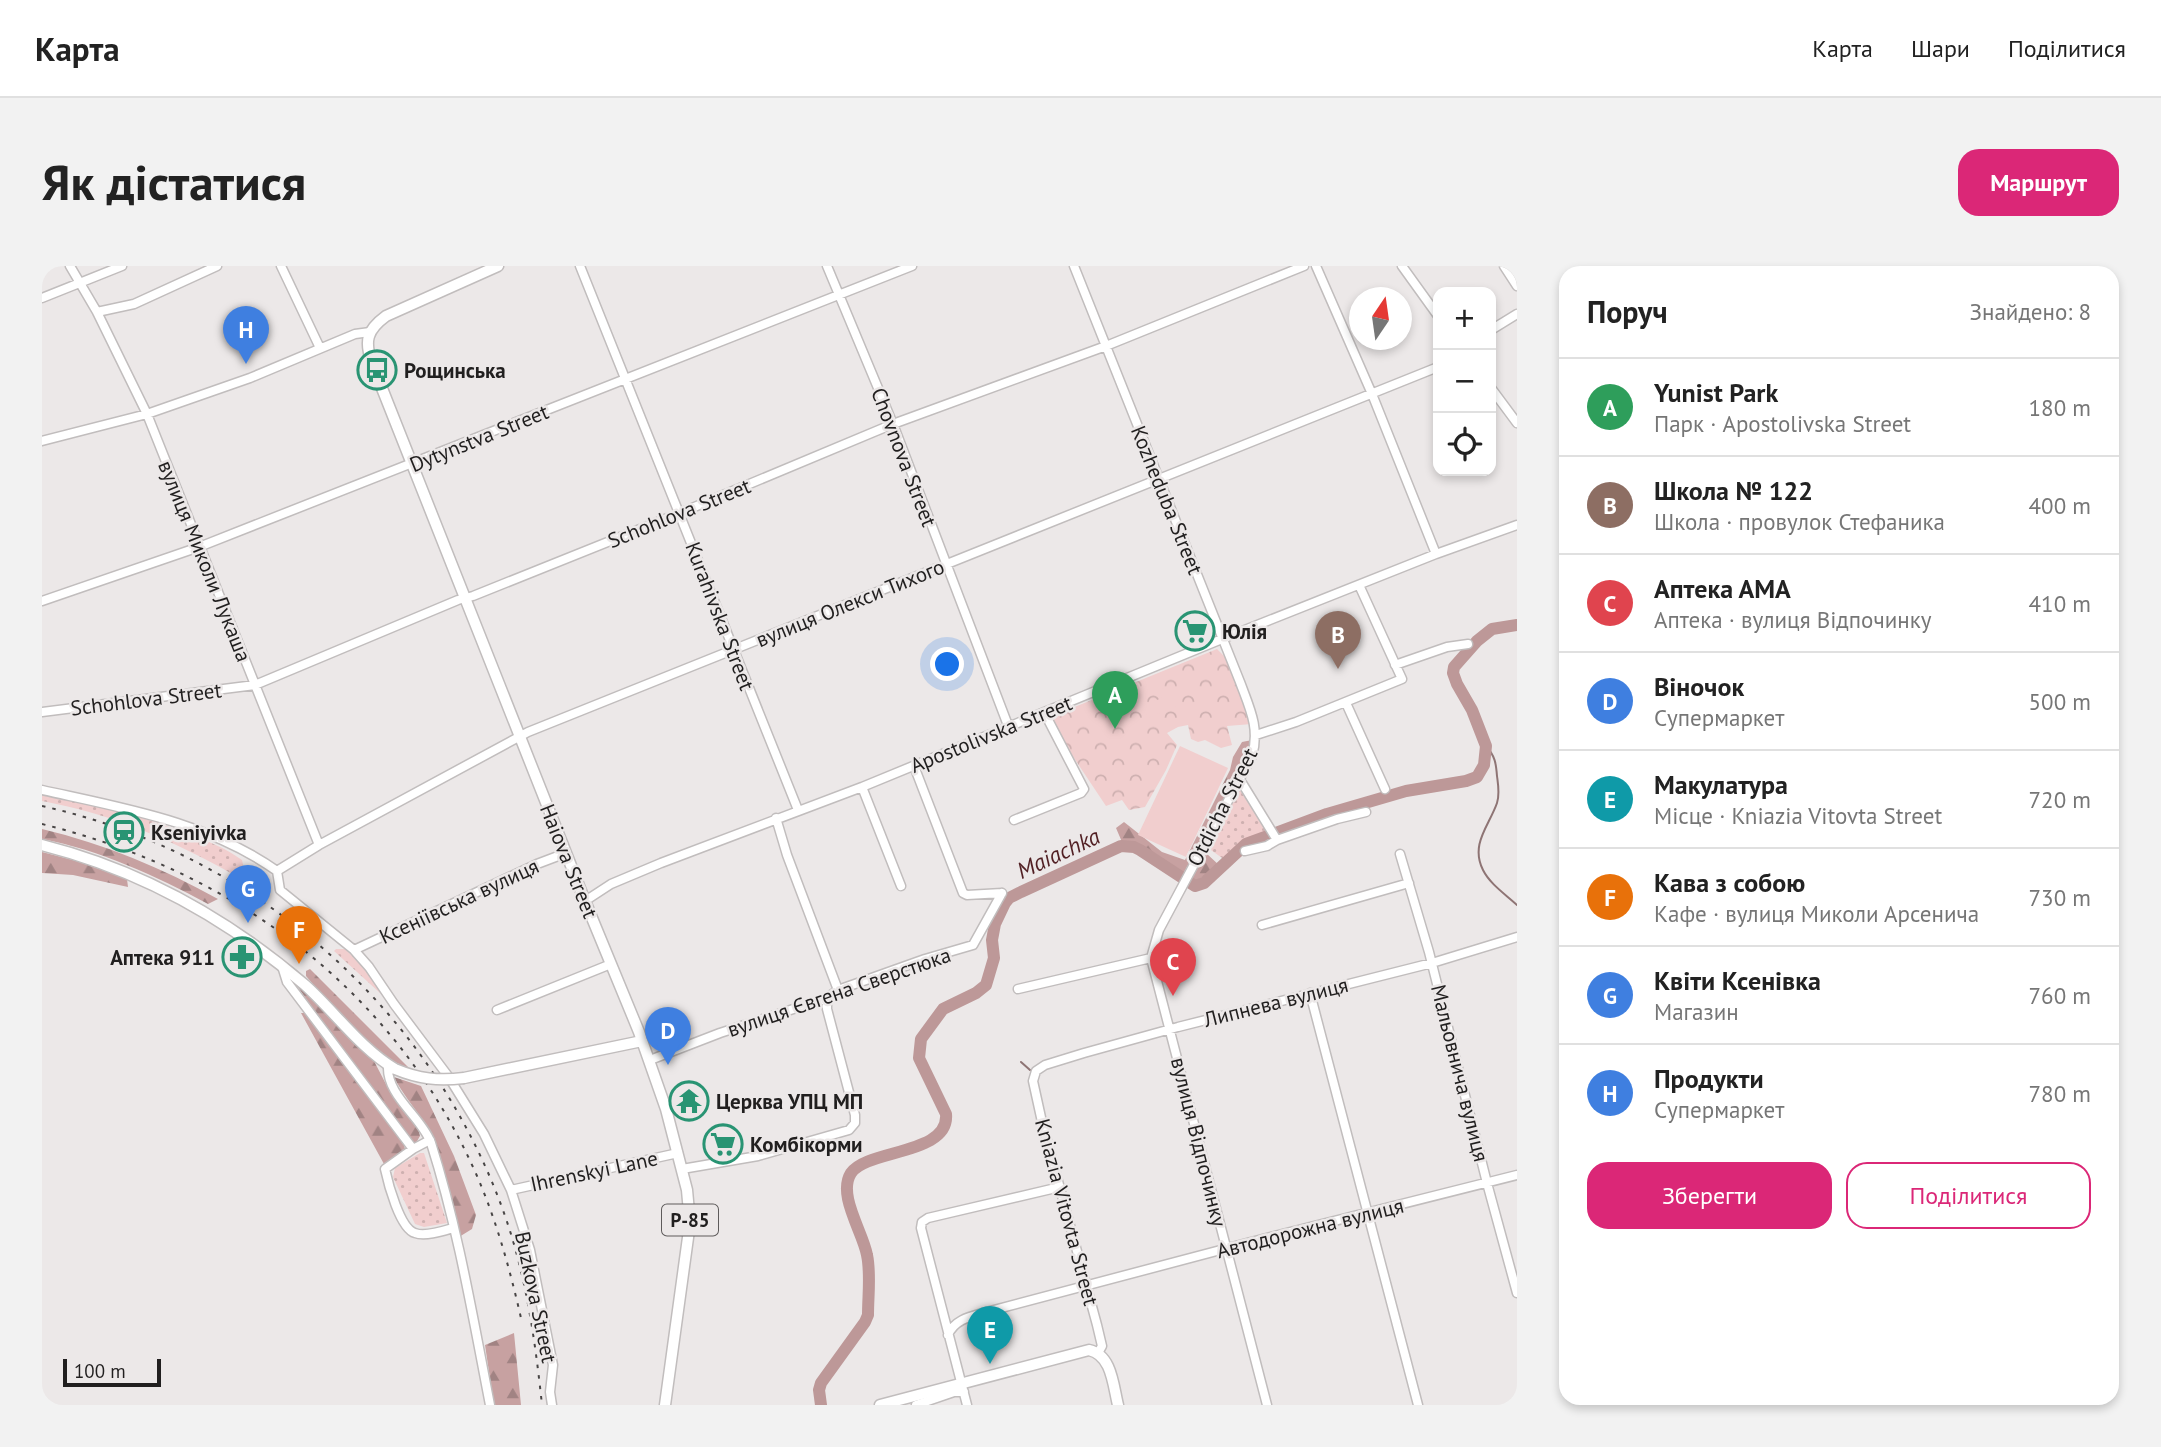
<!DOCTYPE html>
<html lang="uk">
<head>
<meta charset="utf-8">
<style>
	:root { --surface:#fff; --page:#f2f2f2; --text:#222; --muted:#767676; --line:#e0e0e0; --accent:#db2777 }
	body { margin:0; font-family:"PT Sans",sans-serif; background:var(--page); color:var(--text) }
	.controls { position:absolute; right:21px; top:21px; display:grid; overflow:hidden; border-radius:14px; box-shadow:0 4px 10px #0003 }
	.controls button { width:63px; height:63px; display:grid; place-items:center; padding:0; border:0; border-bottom:2px solid var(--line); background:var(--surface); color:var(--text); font:35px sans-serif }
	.compass { position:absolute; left:1307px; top:21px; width:63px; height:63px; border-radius:50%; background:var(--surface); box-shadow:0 4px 10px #0003; rotate:13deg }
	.scale { position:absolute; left:21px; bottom:18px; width:98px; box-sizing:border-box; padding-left:7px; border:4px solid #211f1f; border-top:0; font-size:19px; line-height:24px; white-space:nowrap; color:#211f1f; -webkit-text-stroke:5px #ece8e8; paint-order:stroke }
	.you { position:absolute; left:906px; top:399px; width:24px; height:24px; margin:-18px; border:5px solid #fff; border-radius:50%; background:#1a73e8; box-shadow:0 0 0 10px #1a73e833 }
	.badge { display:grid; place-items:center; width:46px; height:46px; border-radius:50%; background:var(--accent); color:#fff; font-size:23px; font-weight:700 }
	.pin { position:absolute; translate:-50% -58px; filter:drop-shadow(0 2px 4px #0008) }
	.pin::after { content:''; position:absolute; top:37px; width:24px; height:21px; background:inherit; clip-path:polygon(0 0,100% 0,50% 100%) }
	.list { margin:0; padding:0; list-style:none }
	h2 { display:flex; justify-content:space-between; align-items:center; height:91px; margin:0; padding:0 28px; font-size:30px }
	h2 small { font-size:23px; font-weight:400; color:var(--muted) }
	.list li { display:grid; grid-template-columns:46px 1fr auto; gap:21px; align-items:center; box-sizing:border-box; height:98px; padding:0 28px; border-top:2px solid var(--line) }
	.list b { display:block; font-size:26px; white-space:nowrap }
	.list p { margin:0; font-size:23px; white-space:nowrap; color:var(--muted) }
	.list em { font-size:23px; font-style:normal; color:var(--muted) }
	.actions { display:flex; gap:14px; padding:21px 28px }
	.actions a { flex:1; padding:16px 0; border:2px solid var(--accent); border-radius:21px; text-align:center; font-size:24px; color:var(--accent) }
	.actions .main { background:var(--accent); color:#fff }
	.icon { flex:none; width:38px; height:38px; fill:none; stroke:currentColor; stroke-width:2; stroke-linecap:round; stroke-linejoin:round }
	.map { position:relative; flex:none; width:1475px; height:1139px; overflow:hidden; border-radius:21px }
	header { display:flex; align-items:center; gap:42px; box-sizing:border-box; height:98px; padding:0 35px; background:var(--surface); border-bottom:2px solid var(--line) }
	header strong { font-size:33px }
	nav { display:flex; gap:38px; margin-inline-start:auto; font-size:24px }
	.intro { display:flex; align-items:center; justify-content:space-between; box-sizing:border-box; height:168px; padding:0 42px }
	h1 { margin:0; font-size:49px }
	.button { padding:18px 32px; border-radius:21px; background:var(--accent); color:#fff; font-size:24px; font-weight:700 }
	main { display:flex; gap:42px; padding:0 42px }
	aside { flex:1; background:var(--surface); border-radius:21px; box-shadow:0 4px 10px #0003 }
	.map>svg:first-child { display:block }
</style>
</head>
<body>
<header>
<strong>Карта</strong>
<nav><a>Карта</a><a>Шари</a><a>Поділитися</a></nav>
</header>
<div class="intro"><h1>Як дістатися</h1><a class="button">Маршрут</a></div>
<main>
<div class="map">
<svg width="1475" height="1139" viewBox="0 0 1475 1139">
	<defs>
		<pattern id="grass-dots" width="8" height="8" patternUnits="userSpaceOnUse" patternTransform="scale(1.75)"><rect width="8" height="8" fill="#f1cece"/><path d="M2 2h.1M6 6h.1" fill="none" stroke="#ceb0b0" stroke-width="1.8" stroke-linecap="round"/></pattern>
		<pattern id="forest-firs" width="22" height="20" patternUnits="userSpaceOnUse" patternTransform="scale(1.75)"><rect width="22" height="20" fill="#c7a1a1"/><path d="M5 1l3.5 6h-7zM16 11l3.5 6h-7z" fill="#a18383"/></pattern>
		<pattern id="park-crowns" width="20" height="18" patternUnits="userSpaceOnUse" patternTransform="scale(1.75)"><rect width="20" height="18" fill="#f1cece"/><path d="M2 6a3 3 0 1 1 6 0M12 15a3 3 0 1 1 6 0" fill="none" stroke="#ceb0b0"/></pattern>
	</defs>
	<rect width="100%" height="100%" fill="#ece8e8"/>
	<!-- grass -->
	<path fill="url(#grass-dots)" d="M1198 524 1225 566 1204 574 1183 594 1166 582Z
		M0 528C50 537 100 550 147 568 166 575 183 582 200 594L204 613 203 615C139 578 72 548 0 535Z
		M294 683H303L325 704 349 737 292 685Z
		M378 887H382L405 957 382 961 373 958 351 911 353 902Z"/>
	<!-- forest -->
	<path fill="url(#forest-firs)" d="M1210 474 1207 490 1141 608 1088 577 1080 576 1074 562 1082 556 1120 586 1143 594 1188 504 1191 491 1200 476Z
		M0 563C63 578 120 602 176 633L166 638C114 610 58 584 0 573Z
		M0 586 35 595 85 613 86 621 31 609 0 607Z
		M1164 587 1178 600 1154 615 1148 612Z
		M268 703 367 802C331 791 289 739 264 710V705Z
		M251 714 332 795 347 824 376 862 378 870 374 877H371L269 740Z
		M259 747H265L362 879 363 883 359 888 342 898Z
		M352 811 379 820 412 890 434 949 430 963 417 971C410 935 400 888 382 857 373 841 360 828 352 811Z
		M472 1067 479 1139H452L443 1079Z"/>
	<!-- park -->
	<path fill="url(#park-crowns)" d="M1175 383 1186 394 1210 458 1185 460 1190 479 1179 482 1163 474 1156 476 1149 473 1146 459 1136 461 1125 467 1135 479 1124 504 1103 541 1087 544 1080 534 1064 540 1026 483 1008 451Z"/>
	<!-- garden -->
	<path fill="#f1cece" d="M1129 419 1135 440 1106 452 1101 440 1122 431 1120 423Z
		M1138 480 1186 502 1144 591 1096 569Z"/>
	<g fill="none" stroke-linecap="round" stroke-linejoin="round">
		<!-- stream -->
		<path stroke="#8e7474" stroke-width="2" d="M1444 480C1453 490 1454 497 1455 510 1456 518 1458 528 1455 537 1447 560 1428 578 1441 604 1448 618 1463 628 1475 639
			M979 796 988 804"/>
		<!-- river -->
		<path stroke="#bd9898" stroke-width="12" d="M779 1139 777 1124 779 1117 823 1056 826 1049C826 1029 829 1008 825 989 821 966 795 929 809 907 825 883 908 889 904 848L877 792 879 773 901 743 934 727 944 719 952 692 950 674 953 658 963 637 967 632 979 626 1079 580 1092 581 1098 584 1153 620 1162 617 1204 578 1285 548 1364 525 1424 515 1435 511 1442 499 1444 480 1430 444 1415 418 1411 407 1412 401 1435 375 1450 363 1475 359"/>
		<!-- minor casing -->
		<g stroke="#c1bdbd" stroke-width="11">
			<path id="minor" d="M28 0 55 46 105 148 277 579
				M239 0 278 82
				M538 0 756 544
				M785 0 851 158 967 462
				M1032 0 1198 416C1208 443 1218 462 1210 490L1117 664 1109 692 1225 1139
				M1274 0 1330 128 1394 288
				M1360 0 1396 50
				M1462 0 1475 20
				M0 32 80 0
				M55 46 92 38 175 0
				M1449 64 1475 48
				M1449 122 1475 157
				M0 175 105 148 208 112 313 68 328 66
				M0 335 157 281 870 0
				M1353 399 1405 381 1426 378
				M1304 437 1343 523
				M0 446 213 419 416 334 431 330 638 247 851 158 1064 80 1262 0
				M1214 469 1254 456 1360 413 1317 319
				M872 500 921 627 925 629 960 627
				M1197 515 1200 517 1235 574
				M820 521 859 620
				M0 524C81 542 166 556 235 605
				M734 552 745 589 796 724
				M972 554 1039 527 1042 523 1002 446
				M1203 585 1225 580 1235 574 1295 553 1324 546
				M1358 588 1387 686 1445 917 1475 1027
				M235 605 277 579 486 466 1396 101
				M235 605 238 624 312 684 327 701 352 738 406 810 442 868 469 924 488 984 511 1099 508 1126 510 1139
				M543 635 569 618 619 597 820 521 1180 373 1394 288 1475 259
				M1220 659 1367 617
				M312 684 495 598 524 587
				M240 700 245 716 371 883 388 874
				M976 723 1109 692
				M1268 727 1376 1139
				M455 744 569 698
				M608 794 678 767 785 732 796 724 883 693 931 679 960 627
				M346 799C344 830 379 850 389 877 416 962 431 1052 448 1139
				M371 883 343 903C346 917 358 963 373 967 383 971 401 965 411 962
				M640 903 716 890 807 864 813 857V849L785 743V732
				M469 924 636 887
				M906 1069C913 1052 932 1050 948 1045L1205 977 1475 909
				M1056 1087 1060 1080 1055 1059 1000 856 991 815 994 805 1003 799 1042 787 1136 761 1390 697 1475 671
				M874 1139 912 1126H922
				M925 1139 879 962 880 956 886 952 1018 921"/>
		</g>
		<!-- major casing -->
		<g stroke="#c1bdbd" stroke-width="13">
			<path id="major" d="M456 0 344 50C325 64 322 75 330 97L543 635 597 766 624 843 645 924 648 957 623 1139
				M0 579C99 604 186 653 263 719 292 745 319 783 353 803
				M422 812 600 775
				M838 1139 1047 1084C1070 1089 1071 1119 1076 1139"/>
		</g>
		<!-- minor -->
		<use href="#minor" stroke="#fff" stroke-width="8"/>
		<!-- major -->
		<use href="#major" stroke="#fff" stroke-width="10"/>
		<!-- rail -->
		<path stroke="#474444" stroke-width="2" stroke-dasharray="3.5 7" stroke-linecap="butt" d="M0 540C212 587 389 742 462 947 484 1009 493 1073 500 1139
			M0 558C194 606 354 725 435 910 455 956 468 1004 479 1052"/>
		<!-- major-bridge casing -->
		<g stroke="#c1bdbd" stroke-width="13" stroke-linecap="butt">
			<path id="major-bridge" d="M353 803C377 813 396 815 422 812"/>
		</g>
		<!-- major-bridge -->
		<use href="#major-bridge" stroke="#fff" stroke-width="10"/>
	</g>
	<!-- icons -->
	<defs>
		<g id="bus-ring" transform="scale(2.0125)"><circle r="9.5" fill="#ece8e8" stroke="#299473" stroke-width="1.5"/><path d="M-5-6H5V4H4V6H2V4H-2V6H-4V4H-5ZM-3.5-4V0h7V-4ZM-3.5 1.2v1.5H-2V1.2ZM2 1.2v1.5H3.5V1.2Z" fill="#299473"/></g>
		<g id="supermarket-ring" transform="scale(2.0125)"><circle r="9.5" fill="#ece8e8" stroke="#299473" stroke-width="1.5"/><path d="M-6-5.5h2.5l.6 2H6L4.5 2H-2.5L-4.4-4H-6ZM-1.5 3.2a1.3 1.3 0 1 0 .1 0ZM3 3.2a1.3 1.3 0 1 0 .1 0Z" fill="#299473"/></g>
		<g id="station-ring" transform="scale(2.0125)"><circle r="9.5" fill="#ece8e8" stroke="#299473" stroke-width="1.5"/><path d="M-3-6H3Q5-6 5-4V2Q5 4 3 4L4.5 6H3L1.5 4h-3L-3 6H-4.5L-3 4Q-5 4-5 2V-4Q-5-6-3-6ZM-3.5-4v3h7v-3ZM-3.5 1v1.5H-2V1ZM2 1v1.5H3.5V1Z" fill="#299473"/></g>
		<g id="pharmacy-ring" transform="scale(2.0125)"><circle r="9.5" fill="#ece8e8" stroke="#299473" stroke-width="1.5"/><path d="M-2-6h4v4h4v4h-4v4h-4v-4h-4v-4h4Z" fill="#299473"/></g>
		<g id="temple-ring" transform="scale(2.0125)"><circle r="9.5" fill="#ece8e8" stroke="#299473" stroke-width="1.5"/><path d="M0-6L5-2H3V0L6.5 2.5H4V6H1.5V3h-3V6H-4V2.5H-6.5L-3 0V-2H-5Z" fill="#299473"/></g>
	</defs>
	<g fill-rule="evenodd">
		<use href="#bus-ring" x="335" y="104"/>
		<use href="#supermarket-ring" x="1153" y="365"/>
		<use href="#station-ring" x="82" y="566"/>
		<use href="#pharmacy-ring" x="200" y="691"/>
		<use href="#temple-ring" x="647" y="835"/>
		<use href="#supermarket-ring" x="681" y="878"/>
	</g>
	<g text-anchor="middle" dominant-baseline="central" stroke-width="5" stroke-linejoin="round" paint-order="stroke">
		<!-- shield labels -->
		<rect fill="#ece8e8" stroke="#5e5b5b" stroke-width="2" x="620" y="938.5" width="56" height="31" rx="5"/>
		<g font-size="19" font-weight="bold" fill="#211f1f">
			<text x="648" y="954">Р-85</text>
		</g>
		<!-- poi labels -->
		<g font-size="21" font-weight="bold" fill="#211f1f" stroke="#ece8e8" text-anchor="start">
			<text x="362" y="104">Рощинська</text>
			<text x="1180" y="365">Юлія</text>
			<text x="109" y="566">Kseniyivka</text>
			<text x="173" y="691" text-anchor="end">Аптека 911</text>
			<text x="674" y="835">Церква УПЦ МП</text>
			<text x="708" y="878">Комбікорми</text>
		</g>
		<!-- street labels -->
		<g font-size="21" fill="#211f1f" stroke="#ece8e8">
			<text transform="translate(437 172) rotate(-22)">Dytynstva Street</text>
			<text transform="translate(862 191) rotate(69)">Chovnova Street</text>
			<text transform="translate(1125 234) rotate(68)">Kozheduba Street</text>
			<text transform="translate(637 247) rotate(-22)">Schohlova Street</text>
			<text transform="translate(163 295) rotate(68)">вулиця Миколи Лукаша</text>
			<text transform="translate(808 337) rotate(-22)">вулиця Олекси Тихого</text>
			<text transform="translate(678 350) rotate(69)">Kurahivska Street</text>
			<text transform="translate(104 433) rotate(-7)">Schohlova Street</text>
			<text transform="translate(949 468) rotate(-22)">Apostolivska Street</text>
			<text transform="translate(1180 541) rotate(-63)">Otdicha Street</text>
			<text transform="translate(527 595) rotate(68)">Haiova Street</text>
			<text transform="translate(417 635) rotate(-25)">Ксеніївська вулиця</text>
			<text transform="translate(797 726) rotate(-19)">вулиця Євгена Сверстюка</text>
			<text transform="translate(1234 736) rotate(-14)">Липнева вулиця</text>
			<text transform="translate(1418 807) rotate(76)">Мальовнича вулиця</text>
			<text transform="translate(1157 876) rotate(76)">вулиця Відпочинку</text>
			<text transform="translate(552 905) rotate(-12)">Ihrenskyi Lane</text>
			<text transform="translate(1025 946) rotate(75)">Kniazia Vitovta Street</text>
			<text transform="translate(1268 962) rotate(-14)">Автодорожна вулиця</text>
			<text transform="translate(494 1031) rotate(78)">Buzkova Street</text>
		</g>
		<!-- water labels -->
		<g font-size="23" font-style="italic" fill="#511f23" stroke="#ece8e8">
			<text transform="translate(1016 587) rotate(-25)">Maiachka</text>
		</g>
	</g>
</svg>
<div class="controls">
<button>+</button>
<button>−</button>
<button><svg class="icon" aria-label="locate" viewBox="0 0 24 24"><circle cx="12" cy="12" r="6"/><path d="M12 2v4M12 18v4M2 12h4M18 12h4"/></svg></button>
</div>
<svg class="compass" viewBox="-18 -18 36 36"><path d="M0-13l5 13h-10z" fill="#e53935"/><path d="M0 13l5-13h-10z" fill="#767676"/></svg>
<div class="scale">100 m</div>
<div class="you"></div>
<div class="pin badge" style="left:1073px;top:463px;background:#2e9e5b">A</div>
<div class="pin badge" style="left:1296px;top:403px;background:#8d6e63">B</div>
<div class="pin badge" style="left:1131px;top:730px;background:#e0444e">C</div>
<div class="pin badge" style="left:626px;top:799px;background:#3f7fe0">D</div>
<div class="pin badge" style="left:948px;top:1098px;background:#0f9aa8">E</div>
<div class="pin badge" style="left:257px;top:698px;background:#e8710a">F</div>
<div class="pin badge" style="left:206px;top:657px;background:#3f7fe0">G</div>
<div class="pin badge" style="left:204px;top:98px;background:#3f7fe0">H</div>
</div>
<aside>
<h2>Поруч<small>Знайдено: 8</small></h2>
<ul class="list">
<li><span class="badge" style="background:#2e9e5b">A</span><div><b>Yunist Park</b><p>Парк · Apostolivska Street</p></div><em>180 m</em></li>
<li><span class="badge" style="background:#8d6e63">B</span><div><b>Школа № 122</b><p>Школа · провулок Стефаника</p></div><em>400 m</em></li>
<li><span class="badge" style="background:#e0444e">C</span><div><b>Аптека АМА</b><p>Аптека · вулиця Відпочинку</p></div><em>410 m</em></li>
<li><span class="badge" style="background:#3f7fe0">D</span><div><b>Віночок</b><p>Супермаркет</p></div><em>500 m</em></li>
<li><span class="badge" style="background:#0f9aa8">E</span><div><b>Макулатура</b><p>Місце · Kniazia Vitovta Street</p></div><em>720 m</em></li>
<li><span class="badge" style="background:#e8710a">F</span><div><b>Кава з собою</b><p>Кафе · вулиця Миколи Арсенича</p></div><em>730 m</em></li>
<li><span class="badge" style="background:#3f7fe0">G</span><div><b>Квіти Ксенівка</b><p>Магазин</p></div><em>760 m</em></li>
<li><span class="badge" style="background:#3f7fe0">H</span><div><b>Продукти</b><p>Супермаркет</p></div><em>780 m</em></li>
</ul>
<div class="actions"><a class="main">Зберегти</a><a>Поділитися</a></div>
</aside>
</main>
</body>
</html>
